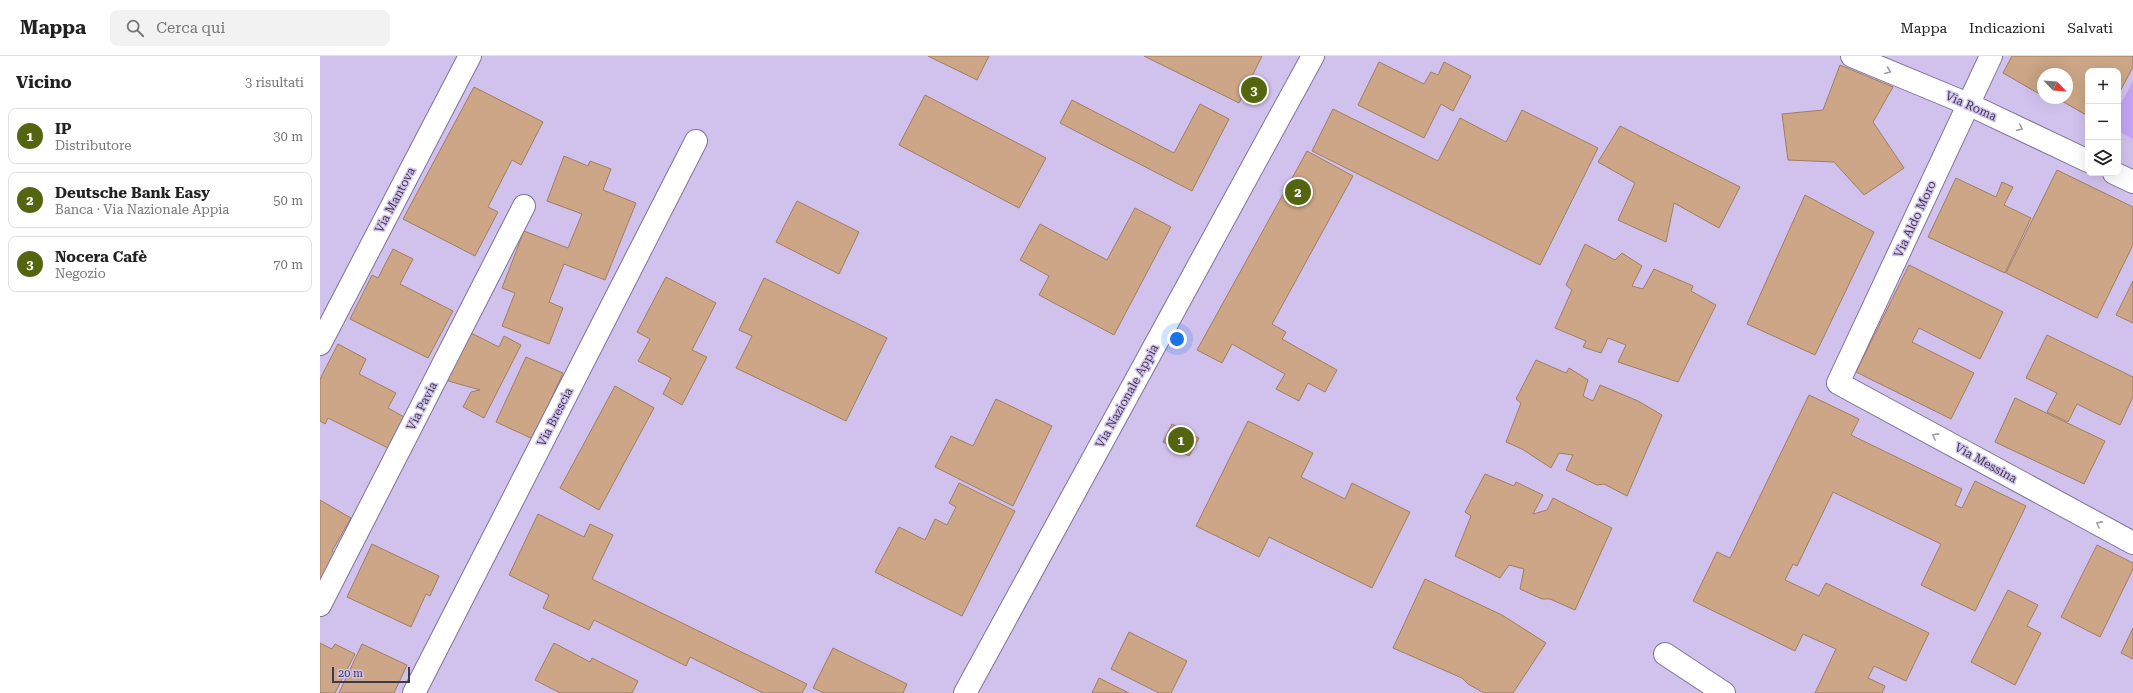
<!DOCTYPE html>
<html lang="it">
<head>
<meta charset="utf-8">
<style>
	:root { --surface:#fff; --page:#f2f2f2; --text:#222; --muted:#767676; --line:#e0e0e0; --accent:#53650e }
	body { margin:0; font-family:"Roboto Serif",serif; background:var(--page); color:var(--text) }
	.controls { position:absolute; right:12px; top:12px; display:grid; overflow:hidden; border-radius:8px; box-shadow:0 4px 16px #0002 }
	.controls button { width:36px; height:36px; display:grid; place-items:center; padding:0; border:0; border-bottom:1px solid var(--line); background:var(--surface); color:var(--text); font:20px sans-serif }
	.compass { position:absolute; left:1717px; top:12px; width:36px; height:36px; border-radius:50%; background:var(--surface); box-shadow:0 4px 16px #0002; rotate:115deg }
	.scale { position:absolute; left:12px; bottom:10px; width:78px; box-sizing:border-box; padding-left:4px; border:2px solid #3f394a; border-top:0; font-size:11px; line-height:14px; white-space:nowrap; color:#3f394a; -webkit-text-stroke:3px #d1c2ed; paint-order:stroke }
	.you { position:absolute; left:857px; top:283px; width:14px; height:14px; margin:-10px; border:3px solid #fff; border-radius:50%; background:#1a73e8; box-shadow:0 0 0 6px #1a73e833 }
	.badge { display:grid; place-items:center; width:26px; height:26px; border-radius:50%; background:var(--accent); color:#fff; font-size:13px; font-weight:700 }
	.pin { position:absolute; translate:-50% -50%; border:2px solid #fff; box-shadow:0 1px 4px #0006 }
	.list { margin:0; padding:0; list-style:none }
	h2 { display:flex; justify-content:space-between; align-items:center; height:52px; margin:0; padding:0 16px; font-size:17px }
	h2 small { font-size:13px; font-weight:400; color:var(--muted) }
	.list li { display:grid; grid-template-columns:26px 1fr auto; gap:12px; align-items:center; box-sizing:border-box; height:56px; margin:0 8px 8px; padding:0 8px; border:1px solid var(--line); border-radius:8px }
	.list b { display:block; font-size:15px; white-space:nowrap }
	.list p { margin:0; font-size:13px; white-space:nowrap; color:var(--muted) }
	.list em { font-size:13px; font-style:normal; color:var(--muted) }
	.icon { flex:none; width:22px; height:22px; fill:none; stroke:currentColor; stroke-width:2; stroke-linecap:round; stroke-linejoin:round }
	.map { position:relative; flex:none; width:1813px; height:637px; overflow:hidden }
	header { display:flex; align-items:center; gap:24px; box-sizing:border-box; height:56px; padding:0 20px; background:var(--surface); border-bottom:1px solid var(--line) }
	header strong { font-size:19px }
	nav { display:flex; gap:22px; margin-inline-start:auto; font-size:14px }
	.search { width:280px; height:36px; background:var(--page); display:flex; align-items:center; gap:10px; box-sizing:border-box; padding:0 14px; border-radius:8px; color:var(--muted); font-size:15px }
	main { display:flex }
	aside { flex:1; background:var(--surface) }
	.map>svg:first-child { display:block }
</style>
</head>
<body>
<header>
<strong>Mappa</strong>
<div class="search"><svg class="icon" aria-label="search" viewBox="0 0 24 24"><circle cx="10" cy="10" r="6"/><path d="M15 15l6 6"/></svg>Cerca qui</div>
<nav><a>Mappa</a><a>Indicazioni</a><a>Salvati</a></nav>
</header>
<main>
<aside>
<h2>Vicino<small>3 risultati</small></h2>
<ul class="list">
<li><span class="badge">1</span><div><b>IP</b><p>Distributore</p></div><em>30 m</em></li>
<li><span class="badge">2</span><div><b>Deutsche Bank Easy</b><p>Banca · Via Nazionale Appia</p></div><em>50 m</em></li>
<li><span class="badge">3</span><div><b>Nocera Cafè</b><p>Negozio</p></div><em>70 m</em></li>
</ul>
</aside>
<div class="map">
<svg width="1813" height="637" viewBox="0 0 1813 637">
	<rect width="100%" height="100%" fill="#d1c2ed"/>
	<!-- green -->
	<path fill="#c3a3f6" d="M1813 25V83L1798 75V53Z"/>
	<!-- building -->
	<path fill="#cca687" stroke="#a17d5f" d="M608 0H669L657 24Z
		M824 0H942L919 47Z
		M1692 0H1813V11L1798 39V15H1768V60L1740 44 1747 42V18H1723V40L1683 17Z
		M1059 6 1104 28 1111 16 1118 19 1124 6 1151 20 1133 55 1121 48 1104 82 1038 49Z
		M1520 9 1573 31 1553 66 1584 112 1544 139 1514 106 1468 104 1462 58 1503 54Z
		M154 31 223 66 201 109 192 104 168 151 178 156 155 200 83 163Z
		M605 39 726 102 699 152 579 89Z
		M752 44 854 97 880 48 909 63 872 135 740 67Z
		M1013 53 1118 105 1140 62 1186 86 1202 54 1278 92 1220 209 992 95Z
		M1300 70 1420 131 1399 172 1354 147 1346 186 1298 164 1315 127 1278 106Z
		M987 95 1033 120 952 268 966 276 962 283 1017 314 1005 336 988 327 979 345 956 333 965 318 912 288 902 307 877 294Z
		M244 100 268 110 270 105 291 113 283 134 316 147 285 224 244 208 229 246 243 252 229 288 182 270 195 237 182 232 204 175 248 192 262 158 227 145Z
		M1737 114 1813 151V189L1777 262 1686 217Z
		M1636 122 1676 141 1682 126 1693 131 1684 149 1711 162 1685 217 1608 181Z
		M1485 139 1554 176 1495 299 1427 268Z
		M477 145 539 176 519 218 456 186Z
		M815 152 851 171 794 279 719 239 729 220 700 204 720 168 787 204Z
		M1265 188 1295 204 1302 197 1322 210 1312 230 1323 233 1334 213 1373 230 1371 235 1396 249 1358 326 1298 306 1306 289 1288 282 1281 297 1263 291 1266 285 1235 272 1252 234 1246 229Z
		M73 193 93 203 80 228 133 255 108 302 30 263 52 219 58 222Z
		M1589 209 1683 256 1660 303 1599 272 1592 286 1654 317 1631 363 1536 316Z
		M346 221 396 247 372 294 387 301 362 349 343 338 351 322 318 305 330 283 317 276Z
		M444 222 567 282 526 365 416 312 432 280 419 274Z
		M1813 225V267L1796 259Z
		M149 276 179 291 184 280 201 289 164 362 143 351 151 336 160 334 125 324Z
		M1727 279 1813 321V341L1800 369 1757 348 1748 366 1727 356 1737 337 1706 322Z
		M18 288 46 303 39 318 76 337 68 352 84 361 68 392 8 362 5 368 0 365V323Z
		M206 301 243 317 213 383 176 366Z
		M1216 304 1246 317 1249 312 1268 324 1263 340 1273 345 1280 329 1318 345 1342 359 1307 440 1284 428 1277 429 1246 414 1253 399 1239 397 1231 412 1202 393 1186 386 1201 347 1196 343Z
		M295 330 334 352 279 454 240 432Z
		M1489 339 1539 363 1531 379 1642 433 1635 449 1642 452 1655 425 1706 450 1655 555 1601 529 1621 488 1513 436 1477 510 1473 508 1465 524 1499 540 1506 527 1609 577 1586 625 1554 610 1548 622 1565 630 1562 637H1495L1516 593 1483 578 1475 595 1373 545 1397 496 1410 502Z
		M1695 342 1785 385 1764 428 1675 386Z
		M676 343 732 370 693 450 615 411 631 380 653 390Z
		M928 365 993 397 981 421 1025 443 1032 427 1090 456 1052 532 949 481 939 501 876 470Z
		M852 368 879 382 869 400 843 386Z
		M1165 418 1194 430 1196 426 1223 439 1213 458 1227 454 1233 442 1292 472 1255 554 1230 543H1222L1200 533 1204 513 1189 509 1180 522 1135 500 1151 460 1145 456Z
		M639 427 695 455 642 560 555 516 579 471 605 484 615 463 627 469 636 451 629 447Z
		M0 444 31 462 12 495 16 498 0 525Z
		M218 458 264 481 270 468 293 479 272 523 487 628 482 637H443L370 601 366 610 274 564 269 574 223 552 229 539 189 519Z
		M52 488 119 520 110 540 106 538 91 571 27 541Z
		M1777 489 1813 507V513L1780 581 1741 561Z
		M1105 523 1182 559 1226 587 1193 637H1164L1148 628 1142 622 1073 592Z
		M1688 534 1718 549 1707 570 1721 577 1695 629 1651 606Z
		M1813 572V603L1801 597Z
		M809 576 867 605 851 637H839L791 613Z
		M0 587 12 593 15 588 35 598 15 637H0Z
		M234 587 270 606 272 602 318 625 312 637H240L215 624Z
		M42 588 87 609 74 637H19Z
		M513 592 587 628 583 637H504L493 632Z
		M779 622 809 637H772Z"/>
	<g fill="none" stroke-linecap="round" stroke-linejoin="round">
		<!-- minor casing -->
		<g stroke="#807299" stroke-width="24">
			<path id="minor" d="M1532 0 1648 48 1768 105
				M1671 0 1518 327 1813 487
				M1794 117 1813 126
				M0 288 150 0
				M0 549 204 150
				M1345 598 1404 637
				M94 637 376 85"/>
		</g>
		<!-- secondary casing -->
		<g stroke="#807299" stroke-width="24">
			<path id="secondary" d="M645 637 993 0"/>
		</g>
		<!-- minor -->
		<use href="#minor" stroke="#fff" stroke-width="22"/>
		<!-- secondary -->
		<use href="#secondary" stroke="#fff" stroke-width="22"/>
	</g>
	<!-- one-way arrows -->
	<defs><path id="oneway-chevron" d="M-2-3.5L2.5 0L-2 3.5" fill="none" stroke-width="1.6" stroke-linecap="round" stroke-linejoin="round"/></defs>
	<g stroke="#9f9ca4">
		<use href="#oneway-chevron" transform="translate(1568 15) rotate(22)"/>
		<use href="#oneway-chevron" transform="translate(1700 72) rotate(25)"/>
		<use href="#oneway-chevron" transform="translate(1615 380) rotate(-151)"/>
		<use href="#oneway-chevron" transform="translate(1779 468) rotate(-151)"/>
	</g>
	<g text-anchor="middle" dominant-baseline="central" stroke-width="3" stroke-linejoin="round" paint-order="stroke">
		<!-- street labels -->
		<g font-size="12" fill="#3f394a" stroke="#d1c2ed">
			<text transform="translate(1651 50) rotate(24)">Via Roma</text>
			<text transform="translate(75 144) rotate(-62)">Via Mantova</text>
			<text transform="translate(1595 163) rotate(-65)">Via Aldo Moro</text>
			<text transform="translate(807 340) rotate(-61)">Via Nazionale Appia</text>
			<text transform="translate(102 350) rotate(-63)">Via Pavia</text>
			<text transform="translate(235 361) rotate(-63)">Via Brescia</text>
			<text transform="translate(1666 407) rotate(29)">Via Messina</text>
		</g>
	</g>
</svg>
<div class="controls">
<button>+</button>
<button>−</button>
<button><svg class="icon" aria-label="layers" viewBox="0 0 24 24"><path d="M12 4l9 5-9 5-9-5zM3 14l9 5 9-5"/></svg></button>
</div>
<svg class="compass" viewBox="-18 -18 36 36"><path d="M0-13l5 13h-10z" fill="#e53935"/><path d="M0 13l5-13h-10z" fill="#767676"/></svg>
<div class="scale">20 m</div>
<div class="you"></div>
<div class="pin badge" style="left:861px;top:384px">1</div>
<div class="pin badge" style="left:978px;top:136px">2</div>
<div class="pin badge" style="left:934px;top:34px">3</div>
</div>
</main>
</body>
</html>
